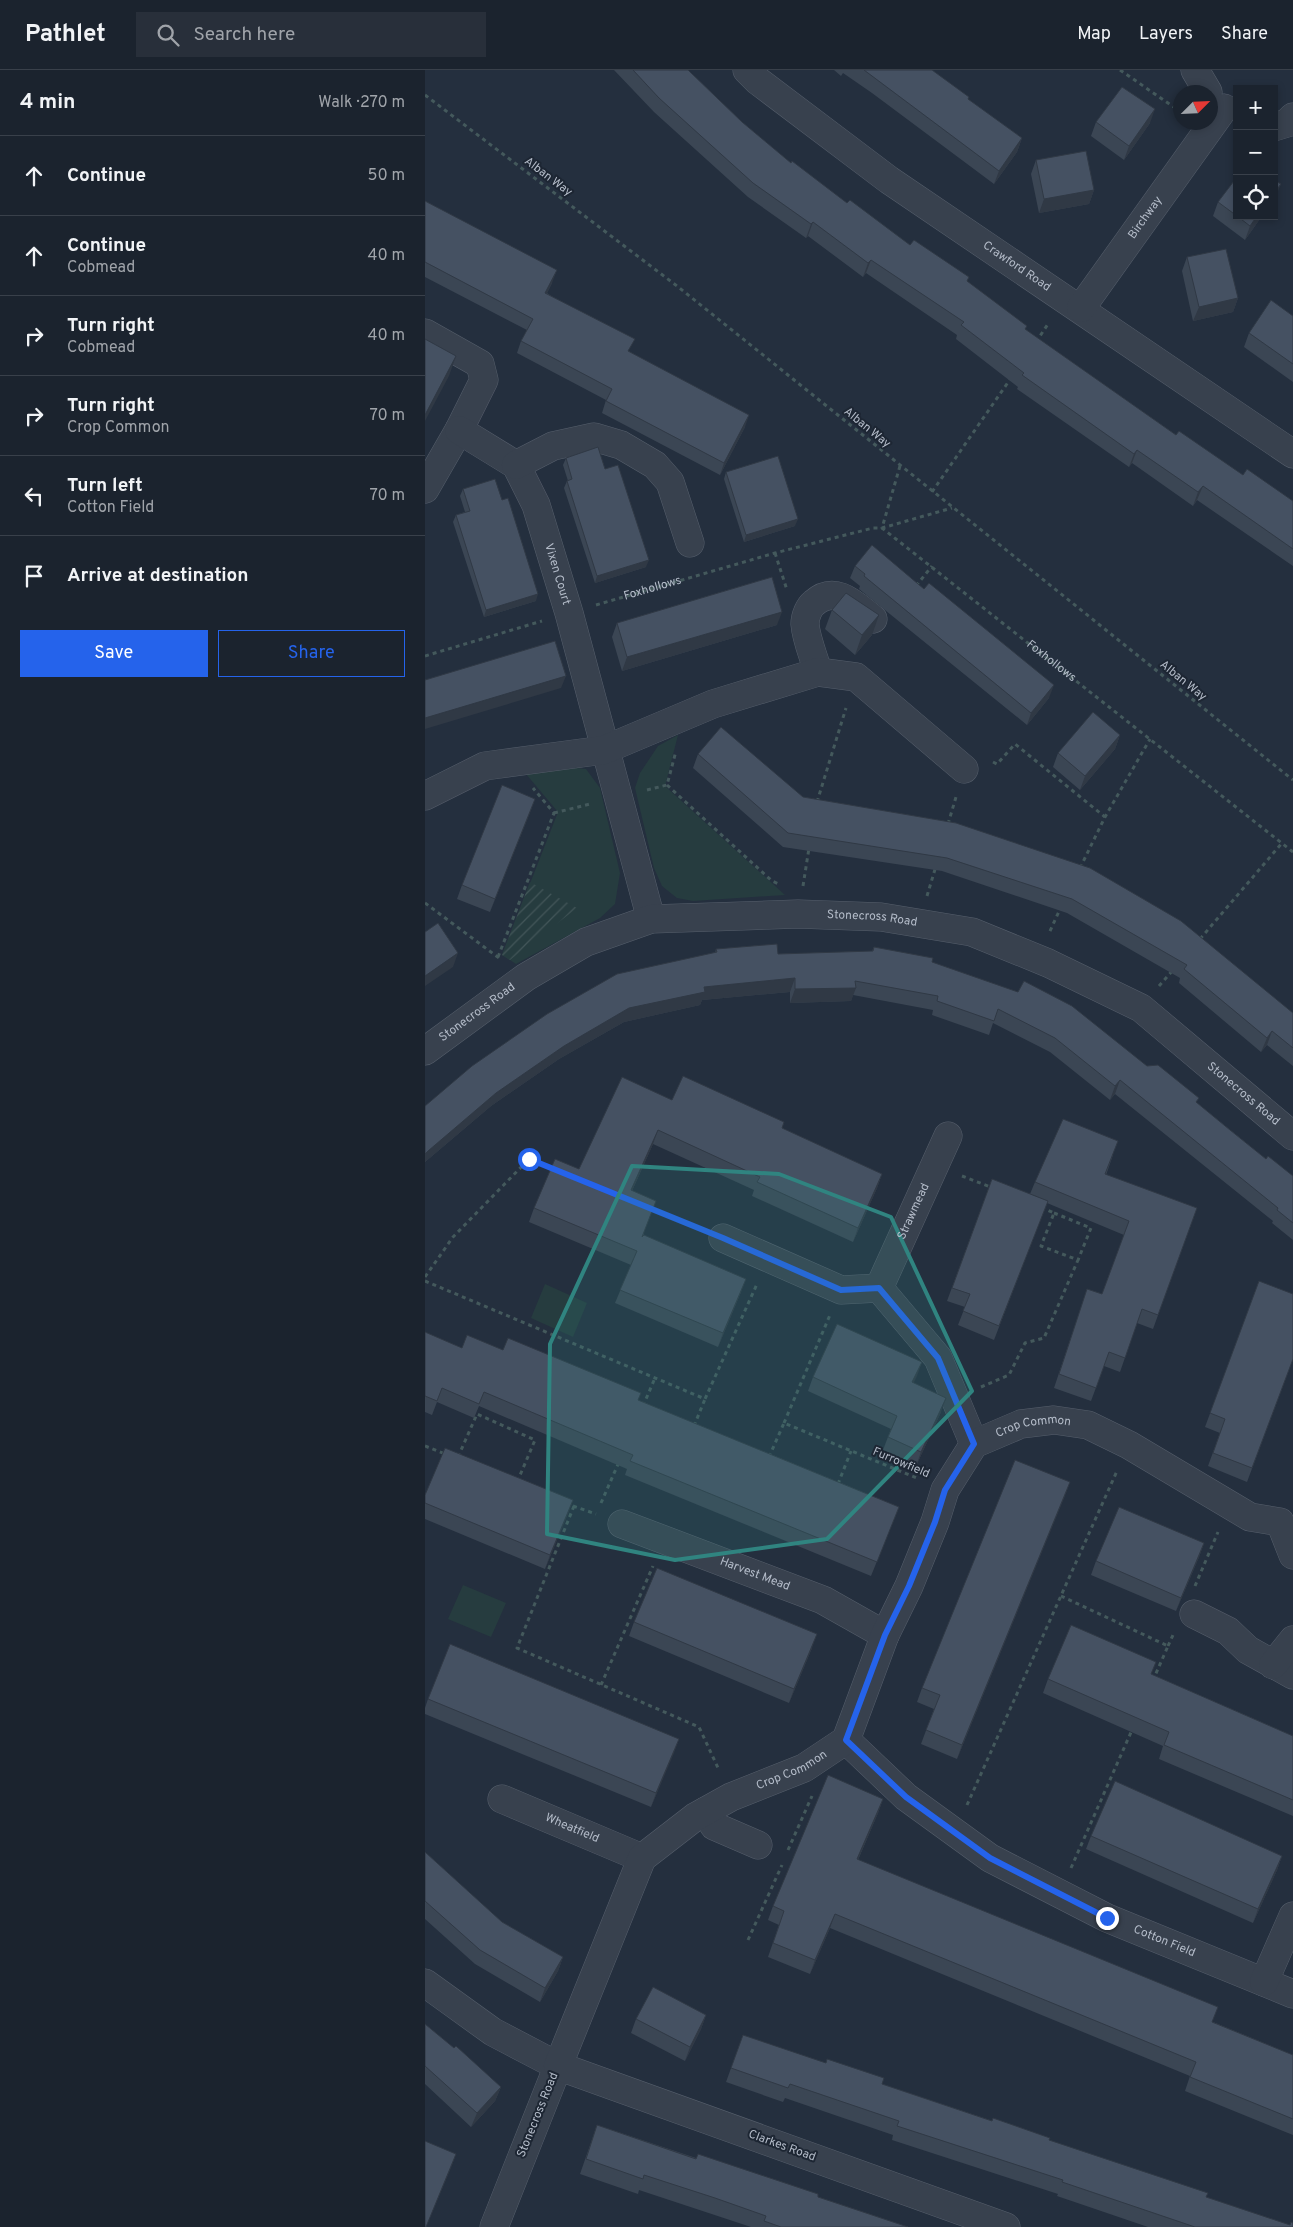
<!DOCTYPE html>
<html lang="en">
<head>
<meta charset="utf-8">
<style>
  body { margin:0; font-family:Overpass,sans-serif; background:#282f3a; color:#f1f3f6 }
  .controls { position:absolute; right:15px; top:15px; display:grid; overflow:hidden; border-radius:0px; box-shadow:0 2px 8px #0003 }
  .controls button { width:45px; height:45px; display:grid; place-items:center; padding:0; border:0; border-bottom:1px solid #39404a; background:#1b232e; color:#f1f3f6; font:25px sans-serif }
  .compass { position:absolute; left:748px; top:15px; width:45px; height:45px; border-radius:50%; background:#1b232e; box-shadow:0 2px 8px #0003; rotate:66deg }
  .stop { position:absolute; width:15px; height:15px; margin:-11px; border:4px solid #2563eb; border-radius:50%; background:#fff }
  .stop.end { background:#2563eb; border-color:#fff; box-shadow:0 1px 5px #0008 }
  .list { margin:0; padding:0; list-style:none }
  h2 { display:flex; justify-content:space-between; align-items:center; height:65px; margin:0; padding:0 20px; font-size:21px }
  h2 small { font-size:16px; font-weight:400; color:#a0a4aa }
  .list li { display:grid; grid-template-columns:32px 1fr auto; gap:15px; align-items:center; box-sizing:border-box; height:80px; padding:0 20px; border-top:1px solid #39404a }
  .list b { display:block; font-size:19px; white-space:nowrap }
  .list p { margin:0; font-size:16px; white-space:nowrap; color:#a0a4aa }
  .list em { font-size:16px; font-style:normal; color:#a0a4aa }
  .actions { display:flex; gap:10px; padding:15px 20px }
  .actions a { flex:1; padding:11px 0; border:1px solid #2563eb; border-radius:0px; text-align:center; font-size:18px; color:#2563eb }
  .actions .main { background:#2563eb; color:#fff }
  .icon { flex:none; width:28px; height:28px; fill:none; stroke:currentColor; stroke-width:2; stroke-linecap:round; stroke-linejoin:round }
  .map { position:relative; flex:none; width:868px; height:2157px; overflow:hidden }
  header { display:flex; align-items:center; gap:30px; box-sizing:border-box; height:70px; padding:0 25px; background:#1b232e; border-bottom:1px solid #39404a }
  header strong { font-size:24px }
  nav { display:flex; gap:28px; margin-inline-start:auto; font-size:18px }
  .search { width:350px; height:45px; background:#282f3a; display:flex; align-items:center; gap:12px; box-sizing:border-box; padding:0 18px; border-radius:0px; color:#a0a4aa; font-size:19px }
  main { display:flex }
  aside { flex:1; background:#1b232e }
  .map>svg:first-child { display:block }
  .green { fill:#263c3f }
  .garden { fill:url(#garden-furrows) }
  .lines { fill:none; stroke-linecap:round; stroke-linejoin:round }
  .minor-casing { stroke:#565f6c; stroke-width:29 }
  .path { stroke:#44595c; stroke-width:3; stroke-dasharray:4 4; stroke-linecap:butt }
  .minor { stroke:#38414e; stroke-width:28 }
  .wall { fill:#3b4654 }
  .shaded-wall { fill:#303945 }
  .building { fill:#455162; stroke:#303945 }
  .route { stroke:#2563eb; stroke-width:6 }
  .marked { fill:#308480; fill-opacity:0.2; stroke:#308480; stroke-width:4; stroke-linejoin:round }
  .labels { text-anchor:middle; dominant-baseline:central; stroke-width:4; stroke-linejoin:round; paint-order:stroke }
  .street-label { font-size:12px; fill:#b4bcc9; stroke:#1d2633 }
</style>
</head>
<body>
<header>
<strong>Pathlet</strong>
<div class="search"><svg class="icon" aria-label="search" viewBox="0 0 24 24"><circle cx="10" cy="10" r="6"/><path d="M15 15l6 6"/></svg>Search here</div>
<nav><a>Map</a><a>Layers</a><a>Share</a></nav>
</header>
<main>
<aside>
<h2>4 min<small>Walk · 270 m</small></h2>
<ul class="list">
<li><svg class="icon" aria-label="ahead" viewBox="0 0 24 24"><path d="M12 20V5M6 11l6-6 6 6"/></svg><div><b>Continue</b></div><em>50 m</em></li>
<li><svg class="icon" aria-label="ahead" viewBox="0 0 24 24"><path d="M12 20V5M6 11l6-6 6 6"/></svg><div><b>Continue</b><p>Cobmead</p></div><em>40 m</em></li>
<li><svg class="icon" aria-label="right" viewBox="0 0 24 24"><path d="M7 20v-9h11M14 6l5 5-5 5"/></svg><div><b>Turn right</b><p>Cobmead</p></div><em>40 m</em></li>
<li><svg class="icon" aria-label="right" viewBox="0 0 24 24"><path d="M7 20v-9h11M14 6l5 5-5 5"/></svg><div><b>Turn right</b><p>Crop Common</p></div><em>70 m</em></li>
<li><svg class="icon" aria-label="left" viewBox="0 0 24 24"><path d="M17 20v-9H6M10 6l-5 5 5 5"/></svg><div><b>Turn left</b><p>Cotton Field</p></div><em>70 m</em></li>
<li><svg class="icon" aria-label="arrive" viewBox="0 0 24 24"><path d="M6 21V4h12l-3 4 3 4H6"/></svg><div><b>Arrive at destination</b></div></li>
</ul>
<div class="actions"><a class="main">Save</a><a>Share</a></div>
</aside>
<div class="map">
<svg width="868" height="2157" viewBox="0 0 868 2157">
  <defs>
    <pattern id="garden-furrows" width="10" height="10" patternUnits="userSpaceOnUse" patternTransform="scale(1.25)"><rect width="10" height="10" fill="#263c3f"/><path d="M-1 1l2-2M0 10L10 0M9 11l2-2" fill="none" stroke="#435659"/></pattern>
  </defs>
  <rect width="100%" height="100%" fill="#242f3e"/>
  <path class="green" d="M253,665L240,716L360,825L268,831L252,828L237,816L229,798L210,718L215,703L233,676Z
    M143,697L161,699L175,718L195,803L190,834L175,848L91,894L77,885L133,742L101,704Z
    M120,1214L162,1233L148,1267L106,1248Z
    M38,1515L81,1533L66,1567L23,1549Z"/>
  <path class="garden" d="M105,812L152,838L85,890L77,885Z"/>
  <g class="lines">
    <g class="minor-casing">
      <g id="minor">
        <path id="s3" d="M322,0L333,11L464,110L868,384"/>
        <path d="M770,0L783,22"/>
        <path d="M849,57L862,53L868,47"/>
        <path id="s4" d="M656,238L799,38"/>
        <path d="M0,263L55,294L59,310L34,360L0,419"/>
        <path id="s5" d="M34,360L91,395L111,435L144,543L226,849"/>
        <path d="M91,395L128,376L169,367L196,375L230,395L245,412L265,473"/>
        <path d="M393,602C389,587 381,569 380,554C380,546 384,537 389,533C411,514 430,535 448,549"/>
        <path d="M0,726L60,696L179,680L288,634L393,602L431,607L539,699"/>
        <path id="s6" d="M0,981L101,907L161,872L226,849L373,844L456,847L547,862L623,893L716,938L868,1066"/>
        <path d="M298,1168L416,1220L454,1218L513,1288L549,1374"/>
        <path id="s7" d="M454,1218L523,1066"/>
        <path id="s8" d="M197,1454L398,1530L460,1565"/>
        <path d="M769,1544L803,1561L823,1580L868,1605"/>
        <path d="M848,1595L868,1570"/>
        <path id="s9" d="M421,1670L481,1727L565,1788L682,1848L868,1924"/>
        <path id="s10" d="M77,1729L217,1788"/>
        <path d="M281,1741L289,1756L333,1775"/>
        <path d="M839,1912L868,1846"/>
        <path d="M0,1913L68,1962L133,1996L69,2157"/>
        <path id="s11" d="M581,2157L133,1996L217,1788L270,1747L306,1727L379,1698L421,1670L460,1565L484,1516L510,1452L520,1420L549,1374L596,1354L629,1350L663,1355L704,1375L825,1447L855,1452L868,1485"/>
      </g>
    </g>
    <g class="path">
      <path d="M695,0L756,42"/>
      <path d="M0,25L252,216L868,710"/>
      <path d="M611,272L623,254"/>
      <path id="s1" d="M475,396L457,458L868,782"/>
      <path d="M507,422L586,308"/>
      <path d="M350,483L362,520"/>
      <path d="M491,516L507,496"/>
      <path id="s2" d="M171,535L350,483L448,458H457L527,438"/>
      <path d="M0,586L117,551"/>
      <path d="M568,692L572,694L590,674L680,747"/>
      <path d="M242,715L347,811L354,814"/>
      <path d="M222,720L242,715L251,681"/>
      <path d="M392,732L421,638"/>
      <path d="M129,743L165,734"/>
      <path d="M523,754L531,727"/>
      <path d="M655,798L680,747L725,669"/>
      <path d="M378,816L384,778"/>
      <path d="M502,826L511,796"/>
      <path d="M0,833L74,888"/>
      <path d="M625,861L636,837"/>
      <path d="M775,869L857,773"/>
      <path d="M73,887L129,743L108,718"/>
      <path d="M734,916L748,900"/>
      <path d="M537,1106L568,1118"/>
      <path d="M225,1138L273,1158"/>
      <path d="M629,1143L666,1158L653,1190"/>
      <path d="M0,1207L28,1167L104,1089L129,1099"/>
      <path d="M0,1211L280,1329L332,1214"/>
      <path d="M556,1317L584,1305L600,1273L619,1268L653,1190L616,1176L629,1143L618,1138"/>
      <path d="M218,1336L230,1308"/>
      <path d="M359,1353L405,1245"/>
      <path d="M269,1356L280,1329"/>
      <path d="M0,1376L20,1384"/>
      <path d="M33,1387L52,1344L110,1370L93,1410"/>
      <path d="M344,1387L359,1353L494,1409"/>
      <path d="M413,1414L426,1381"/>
      <path d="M176,1433L194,1392"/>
      <path d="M148,1436L171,1444"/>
      <path d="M149,1436L92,1578L274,1657L294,1700"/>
      <path d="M770,1516L793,1462"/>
      <path d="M636,1526L743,1576L729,1608"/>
      <path d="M743,1576L748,1565"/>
      <path d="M176,1615L228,1496"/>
      <path d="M542,1735L692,1401"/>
      <path d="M363,1780L387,1726"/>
      <path d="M646,1798L707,1660"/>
      <path d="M323,1870L357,1795"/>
    </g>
    <use href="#minor" class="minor"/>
  </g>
  <path class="wall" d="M189,0H263L317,52L366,93L422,133L485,175L543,212L601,260L751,365L818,405L868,431V496L772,430L768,436L707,393L704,397L592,319L593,317L531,269L532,265L441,203L438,207L383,166L381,168L323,127L229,42Z
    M409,0H507L543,30L597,68L592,82L569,114L447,23L418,3L416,6Z
    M671,52L725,53L699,90L666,66Z
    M611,90L669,120L664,134L614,143L606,104Z
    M0,131L127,213L122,223L205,282L320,357L295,405L177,343L181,330L92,283L96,271L102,260L0,207Z
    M793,132L837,146L820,170L788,146Z
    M762,187L813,228L808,242L768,251L757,201Z
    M868,246V312L819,277L824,263Z
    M141,388L180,399L221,497L170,513L139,418L142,411H143L138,395Z
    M301,402L370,456L319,472L299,409Z
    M38,419L77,430L111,531L59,547L28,452L31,445L40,442L35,426Z
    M430,496L499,519L624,628L602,655L434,519L435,516L425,508Z
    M407,540L447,565L430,585L400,559Z
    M192,553L352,555L197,601L187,567Z
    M695,665L690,679L655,720L628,697L633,683Z
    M273,684L378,727L531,753L868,943V996L842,975L836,982L754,913L755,908L642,843L517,801L358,777L268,698Z
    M110,729L65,842L32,829L37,815Z
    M449,877L507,892L722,996L772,1033L841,1089L868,1106V1170L847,1153L848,1151L690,1024L685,1030L625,982L568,953L564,965L507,945L508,940L428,925L426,931L365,933V922L277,930L275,935L199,952L134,989L66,1036L0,1092V1036L290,883L291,879L353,884L447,881Z
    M247,1030L359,1052L357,1058L457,1104L452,1118L428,1172L327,1126L329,1120L228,1074L207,1121L219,1165L316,1222L293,1277L190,1233L206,1195L104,1152L109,1138Z
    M688,1085L681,1105L772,1138L728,1259L712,1253L695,1302L679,1296L666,1331L629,1318L662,1219L677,1224L699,1165L622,1133L569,1270L533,1255L540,1237L522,1231L567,1109L605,1124L610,1112Z
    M834,1211L868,1289L822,1412L783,1396L795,1363L780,1357Z
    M0,1263L37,1278L78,1280L213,1330L474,1437L446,1506L200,1405L202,1399L54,1336L49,1348L12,1332L7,1345L0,1342Z
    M497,1292L488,1313L516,1342L491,1396L458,1380L466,1359L383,1321L388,1307Z
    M645,1412L532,1689L496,1674L509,1639L492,1632L497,1618Z
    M0,1425L148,1430L120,1499L0,1449Z
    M779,1473L774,1487L751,1541L666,1505L671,1491Z
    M209,1552L387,1578L364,1633L204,1566Z
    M726,1604L868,1666V1746L734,1689L738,1676L618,1623L623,1609Z
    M3,1629L254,1669L226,1737L0,1644V1638Z
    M458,1729L453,1743L433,1790L788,1952L868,1985V2065L760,2021L765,2006L405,1858L385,1904L343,1887L354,1855L343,1850L348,1836Z
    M666,1766L857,1786L852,1800L828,1853L661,1779Z
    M0,1782L77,1852L138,1887L133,1901L115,1932L50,1894L0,1849Z
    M281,1945L276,1959L260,1991L206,1963L211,1949Z
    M0,1954L76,2017L70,2031L46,2057L0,2014Z
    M318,1965L457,2014L624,2070L781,2127L868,2157H723L632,2126L633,2124L467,2070L468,2065L360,2028L358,2032L301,2012Z
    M172,2055L271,2088L393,2127L483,2157H326L214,2120L213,2124L155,2104Z"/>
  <path class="shaded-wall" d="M730,39L725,53L699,90L704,76Z
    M597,68L592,82L569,114L574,101Z
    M856,114L850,128L849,130V123Z
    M669,120L664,134L614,143L619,129Z
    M832,146H837L820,170L825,156Z
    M388,152L383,166L381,168L386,154Z
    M446,190L441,203L438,207L443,193Z
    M132,200L127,213L116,235L120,223Z
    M813,228L808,242L768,251L774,237Z
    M31,286L24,306L0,351V345Z
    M324,345L320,357L295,405L299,393Z
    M712,380L707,393L704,397L709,384Z
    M778,416L772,430L768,436L773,422Z
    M373,449L370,456L319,472L321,465Z
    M224,490L221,497L170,513L172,506Z
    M113,524L111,531L59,547L61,540Z
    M357,542L352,555L197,601L202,587Z
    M454,545L447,565L430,585L437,565Z
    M141,606L136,618L0,659V648Z
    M629,615L624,628L602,655L606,643Z
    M695,665L690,679L655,720L660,706Z
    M110,729L105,743L65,842L70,829Z
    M33,883L28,897L0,916V906Z
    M370,908L365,922L277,930L275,935L199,952L134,989L66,1036L0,1092V1084L3,1081L71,1023L139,976L204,938L279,917Z
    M431,918L426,931L365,933L370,919Z
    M847,961L842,975L836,982L842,968Z
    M695,1010L690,1024L685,1030L690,1016Z
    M233,1060L228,1074L201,1134L206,1120Z
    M457,1104L452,1118L428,1172L433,1158Z
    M321,1209L316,1222L293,1277L298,1263Z
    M497,1292L492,1306L482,1326L487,1312Z
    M521,1328L516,1342L491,1396L496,1382Z
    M645,1412L640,1426L532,1689L537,1675Z
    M148,1430L143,1444L120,1499L125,1485Z
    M779,1473L774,1487L751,1541L756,1528Z
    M392,1564L387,1578L364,1633L369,1619Z
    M254,1669L249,1683L226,1737L231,1723Z
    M458,1729L453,1743L427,1803L432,1789Z
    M857,1786L852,1800L828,1853L833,1839Z
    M410,1844L405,1858L385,1904L390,1890Z
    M138,1887L133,1901L115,1932L120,1918Z
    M281,1945L276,1959L260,1991L265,1977Z
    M76,2017L70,2031L46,2057L52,2043Z
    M31,2084L26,2098L1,2157Z"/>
  <path class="building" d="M208,0H263L317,52L366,93L367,91L422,133L425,130L485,175L489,170L544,207L542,211L602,256L600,259L751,365L754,361L818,405L822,399L868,431V479L778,416L773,422L712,380L709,384L597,305L599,303L536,255L539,252L446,190L443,193L388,152L386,154L328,113L234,28Z
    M439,0H507L544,27L543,29L597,68L574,101Z
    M697,17L730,39L704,76L671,52Z
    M661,81L669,120L619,129L611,90Z
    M812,107V146L793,132Z
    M849,110L856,114L849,123Z
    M0,131L132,200L120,223L210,269L203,281L324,345L299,393L181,331L187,319L96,271L108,249L0,192Z
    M812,146H832L825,156Z
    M801,179L813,228L774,237L762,187Z
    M846,230L868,246V294L824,263Z
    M0,269L31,286L0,345Z
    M173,377L180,399L193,395L224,490L172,506L142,411L147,409L141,388Z
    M353,386L373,449L321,465L301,402Z
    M70,409L77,430L83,428L113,524L61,540L31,445L45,441L38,419Z
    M447,475L499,519L504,513L629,615L606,643L439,506L440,504L430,496Z
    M347,507L357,542L202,587L192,553Z
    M421,523L454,545L437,565L407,540Z
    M130,571L141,606L0,648V610Z
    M668,642L695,665L660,706L633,683Z
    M296,657L378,727L531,753L665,798L756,851L868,943V978L847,961L842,968L759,899L762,895L647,829L522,788L363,763L273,684Z
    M77,715L110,729L70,829L37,815Z
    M13,853L33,883L0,906V862Z
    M352,874L353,884L448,881L449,877L508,888L507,892L593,922L599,911L647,936L722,996L733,995L774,1028L771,1032L805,1060L841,1089L843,1086L868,1106V1153L852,1140L853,1138L695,1010L690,1016L630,968L573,939L569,951L512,931L513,926L430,911L431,918L370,919V908L279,917L280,922L204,938L139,976L71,1023L3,1081L0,1084V1036L47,996L122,944L192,904L292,882L291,879Z
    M258,1006L359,1052L357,1058L457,1104L433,1158L332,1112L335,1107L233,1060L206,1120L231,1131L217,1167L219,1165L321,1209L298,1263L195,1220L212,1181L109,1138L130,1089L154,1099L197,1007L247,1030Z
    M638,1049L693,1071L680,1104L772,1138L733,1245L717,1239L700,1288L684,1282L671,1318L634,1304L662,1219L677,1224L704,1151L610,1112Z
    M567,1109L623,1131L574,1256L538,1241L545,1224L527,1218Z
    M834,1211L868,1224V1289L827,1398L788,1383L800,1349L785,1343Z
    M412,1254L497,1292L487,1312L521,1328L496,1382L463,1367L472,1346L388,1307Z
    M0,1262L37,1278L42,1265L78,1280L83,1268L216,1323L213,1330L474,1437L452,1492L205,1391L208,1385L59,1322L54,1334L17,1318L12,1331L0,1326Z
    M20,1378L148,1430L125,1485L0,1433V1425Z
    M590,1390L645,1412L537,1675L501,1660L515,1625L497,1618Z
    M694,1437L779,1473L756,1528L671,1491Z
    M232,1498L392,1564L369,1619L209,1552Z
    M646,1555L731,1592L726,1604L868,1666V1730L739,1675L744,1662L623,1609Z
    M25,1574L254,1669L231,1723L3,1629Z
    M403,1705L458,1729L432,1789L793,1937L787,1952L868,1985V2049L765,2007L771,1992L410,1844L390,1890L348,1873L359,1841L348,1836Z
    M690,1711L857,1786L833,1839L666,1766Z
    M0,1782L77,1852L138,1887L120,1918L55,1880L0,1831Z
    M228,1917L281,1945L265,1977L211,1949Z
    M0,1954L29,1978L31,1976L76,2017L52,2043L0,1996Z
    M318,1965L401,1993L402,1989L459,2008L457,2014L567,2051L568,2048L625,2068L624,2070L783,2123L781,2127L865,2155L866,2152L868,2153V2157H770L637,2112L638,2110L472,2056L474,2051L365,2014L363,2018L306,1998Z
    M172,2055L271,2089L273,2084L393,2124V2127L483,2157H356L339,2151L341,2146L290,2128L219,2105L218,2109L161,2089Z
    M0,2071L31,2084L1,2157H0Z"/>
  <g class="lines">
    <path class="route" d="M104,1089L298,1168L416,1220L454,1218L513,1288L549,1374L520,1420L510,1452L484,1516L460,1565L421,1670L481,1727L565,1788L682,1848"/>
  </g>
  <path class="marked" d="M207,1096L354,1104L466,1147L547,1321L402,1469L250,1490L122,1464L125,1274Z"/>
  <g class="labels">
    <g class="street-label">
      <text transform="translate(123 107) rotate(37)">Alban Way</text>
      <text stroke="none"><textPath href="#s4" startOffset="111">Birchway</textPath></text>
      <text stroke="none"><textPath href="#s3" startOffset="334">Crawford Road</textPath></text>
      <text transform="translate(442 358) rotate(39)">Alban Way</text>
      <text stroke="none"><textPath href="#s5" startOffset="184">Vixen Court</textPath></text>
      <text stroke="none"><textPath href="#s2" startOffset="59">Foxhollows</textPath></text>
      <text stroke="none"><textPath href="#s1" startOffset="280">Foxhollows</textPath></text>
      <text transform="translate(758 611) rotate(39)">Alban Way</text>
      <text stroke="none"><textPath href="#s6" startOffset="485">Stonecross Road</textPath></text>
      <text stroke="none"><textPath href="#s6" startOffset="65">Stonecross Road</textPath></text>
      <text stroke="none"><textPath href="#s6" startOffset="905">Stonecross Road</textPath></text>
      <text stroke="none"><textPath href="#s7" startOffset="84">Strawmead</textPath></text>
      <text stroke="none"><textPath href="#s11" startOffset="1324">Crop Common</textPath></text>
      <text transform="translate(476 1393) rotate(23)">Furrowfield</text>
      <text stroke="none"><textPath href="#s8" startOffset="142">Harvest Mead</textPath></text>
      <text stroke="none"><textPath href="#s11" startOffset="875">Crop Common</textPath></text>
      <text stroke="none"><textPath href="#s10" startOffset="76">Wheatfield</textPath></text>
      <text stroke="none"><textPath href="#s9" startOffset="380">Cotton Field</textPath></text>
      <text transform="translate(113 2045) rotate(-68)">Stonecross Road</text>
      <text transform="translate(357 2076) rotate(20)">Clarkes Road</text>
    </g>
  </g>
</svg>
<div class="controls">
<button>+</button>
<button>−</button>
<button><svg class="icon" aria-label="locate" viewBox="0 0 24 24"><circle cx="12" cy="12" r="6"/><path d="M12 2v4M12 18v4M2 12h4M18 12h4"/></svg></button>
</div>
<svg class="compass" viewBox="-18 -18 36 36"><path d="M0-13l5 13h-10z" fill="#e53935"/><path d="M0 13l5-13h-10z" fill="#a0a4aa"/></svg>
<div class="stop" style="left:104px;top:1089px"></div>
<div class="stop end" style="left:682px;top:1848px"></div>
</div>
</main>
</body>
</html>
